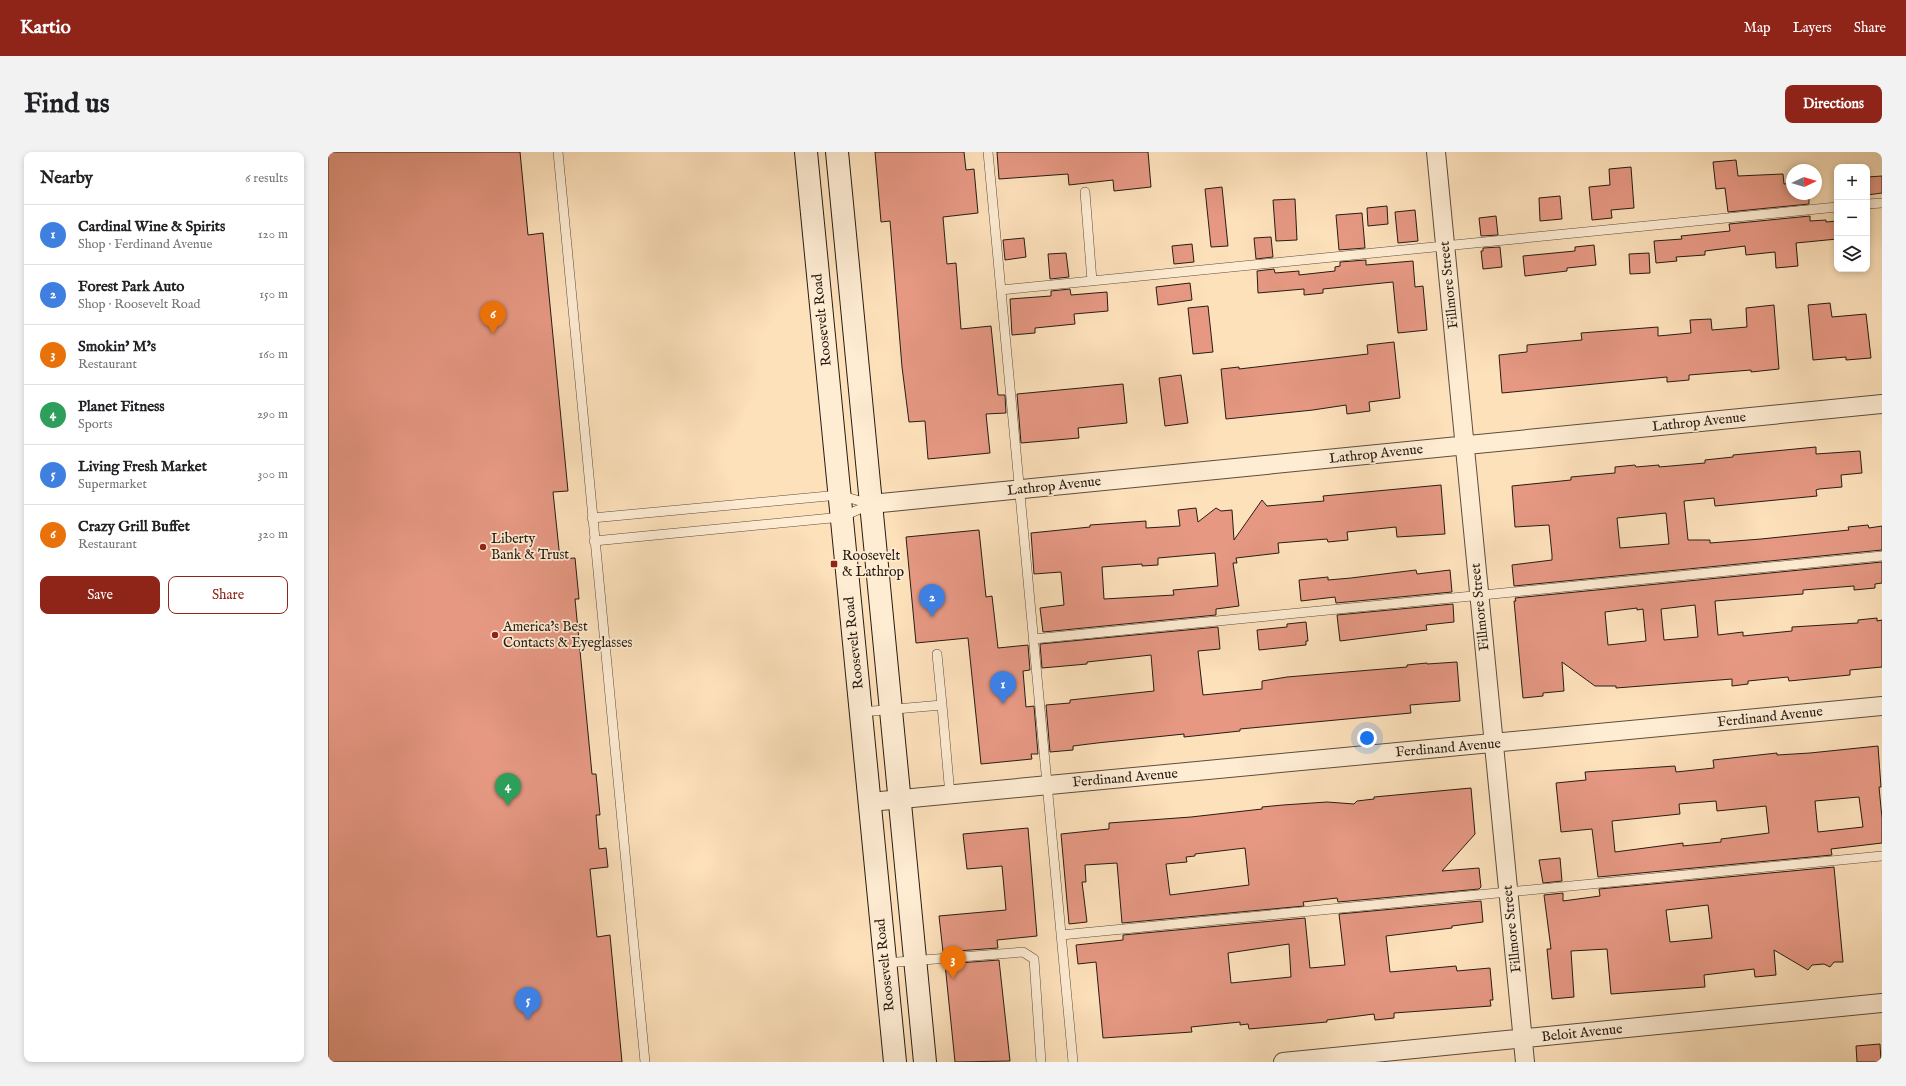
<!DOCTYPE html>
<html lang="en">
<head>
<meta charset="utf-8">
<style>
  body { margin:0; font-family:"IM FELL English",serif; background:#f2f2f2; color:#202124 }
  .controls { position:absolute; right:12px; top:12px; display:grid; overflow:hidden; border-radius:8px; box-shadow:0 2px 6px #0003 }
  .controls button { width:36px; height:36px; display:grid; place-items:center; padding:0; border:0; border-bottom:1px solid #e0e0e0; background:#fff; color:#202124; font:20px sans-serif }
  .compass { position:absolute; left:1458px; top:12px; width:36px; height:36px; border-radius:50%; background:#fff; box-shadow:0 2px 6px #0003; rotate:86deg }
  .you { position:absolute; left:1039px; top:586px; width:14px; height:14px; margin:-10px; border:3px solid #fff; border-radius:50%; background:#1a73e8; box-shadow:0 0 0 6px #1a73e833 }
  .badge { display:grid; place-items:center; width:26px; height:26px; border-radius:50%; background:#8f2418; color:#fff; font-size:13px; font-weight:700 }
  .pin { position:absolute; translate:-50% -33px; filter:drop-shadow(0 1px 2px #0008) }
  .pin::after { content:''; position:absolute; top:21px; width:14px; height:12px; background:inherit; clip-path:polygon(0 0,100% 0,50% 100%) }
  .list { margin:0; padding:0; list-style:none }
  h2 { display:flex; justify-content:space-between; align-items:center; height:52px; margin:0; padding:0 16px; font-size:17px }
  h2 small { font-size:13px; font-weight:400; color:#757577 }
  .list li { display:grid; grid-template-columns:26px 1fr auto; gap:12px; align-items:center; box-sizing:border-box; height:60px; padding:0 16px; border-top:1px solid #e0e0e0 }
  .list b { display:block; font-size:15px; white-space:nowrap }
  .list p { margin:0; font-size:13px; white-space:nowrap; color:#757577 }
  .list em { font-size:13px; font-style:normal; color:#757577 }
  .actions { display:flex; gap:8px; padding:12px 16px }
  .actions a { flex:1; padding:9px 0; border:1px solid #8f2418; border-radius:8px; text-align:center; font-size:14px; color:#8f2418 }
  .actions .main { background:#8f2418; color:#fff }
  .icon { flex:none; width:22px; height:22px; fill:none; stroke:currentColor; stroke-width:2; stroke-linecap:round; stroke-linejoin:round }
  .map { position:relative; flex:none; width:1554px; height:910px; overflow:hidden; border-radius:8px }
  header { display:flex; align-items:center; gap:24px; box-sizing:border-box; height:56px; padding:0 20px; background:#8f2418; color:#fff }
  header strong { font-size:19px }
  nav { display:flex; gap:22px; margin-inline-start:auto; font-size:14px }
  .intro { display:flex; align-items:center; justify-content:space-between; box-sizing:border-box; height:96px; padding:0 24px }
  h1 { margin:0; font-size:28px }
  .button { padding:10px 18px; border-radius:8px; background:#8f2418; color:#fff; font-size:14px; font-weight:700 }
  main { display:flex; gap:24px; padding:0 24px }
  aside { flex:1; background:#fff; border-radius:8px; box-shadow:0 2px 6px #0003 }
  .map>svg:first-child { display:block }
  .building { fill:#e69883; stroke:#261c14; fill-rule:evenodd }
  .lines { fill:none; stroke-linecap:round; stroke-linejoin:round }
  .lane-casing { stroke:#5c4d3e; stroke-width:10 }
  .street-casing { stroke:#5c4d3e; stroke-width:20 }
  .secondary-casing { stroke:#261c14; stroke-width:24 }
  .lane { stroke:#feecd3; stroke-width:9 }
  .street { stroke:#feecd3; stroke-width:18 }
  .secondary { stroke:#feecd3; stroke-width:22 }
  .poi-dot { fill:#8f2418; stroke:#feecd3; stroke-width:1.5 }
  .labels { text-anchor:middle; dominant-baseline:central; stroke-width:3.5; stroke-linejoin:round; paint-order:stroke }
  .street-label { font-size:14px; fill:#261c14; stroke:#feecd3 }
  .poi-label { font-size:14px; fill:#261c14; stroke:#feecd3; text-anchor:start }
</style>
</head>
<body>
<header>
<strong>Kartio</strong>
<nav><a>Map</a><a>Layers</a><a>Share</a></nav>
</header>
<div class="intro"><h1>Find us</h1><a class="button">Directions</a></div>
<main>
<aside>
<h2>Nearby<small>6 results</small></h2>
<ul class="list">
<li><span class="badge" style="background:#3f7fe0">1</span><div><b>Cardinal Wine &amp; Spirits</b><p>Shop · Ferdinand Avenue</p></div><em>120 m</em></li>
<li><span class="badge" style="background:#3f7fe0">2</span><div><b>Forest Park Auto</b><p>Shop · Roosevelt Road</p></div><em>150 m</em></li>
<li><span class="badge" style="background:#e8710a">3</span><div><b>Smokin' M's</b><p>Restaurant</p></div><em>160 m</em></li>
<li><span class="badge" style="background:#2e9e5b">4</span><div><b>Planet Fitness</b><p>Sports</p></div><em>290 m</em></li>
<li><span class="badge" style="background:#3f7fe0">5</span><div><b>Living Fresh Market</b><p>Supermarket</p></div><em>300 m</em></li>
<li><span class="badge" style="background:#e8710a">6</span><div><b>Crazy Grill Buffet</b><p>Restaurant</p></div><em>320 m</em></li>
</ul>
<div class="actions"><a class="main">Save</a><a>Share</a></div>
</aside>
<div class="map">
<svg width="1554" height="910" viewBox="0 0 1554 910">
  <rect width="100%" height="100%" fill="#fde1bb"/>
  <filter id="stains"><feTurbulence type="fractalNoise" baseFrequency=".005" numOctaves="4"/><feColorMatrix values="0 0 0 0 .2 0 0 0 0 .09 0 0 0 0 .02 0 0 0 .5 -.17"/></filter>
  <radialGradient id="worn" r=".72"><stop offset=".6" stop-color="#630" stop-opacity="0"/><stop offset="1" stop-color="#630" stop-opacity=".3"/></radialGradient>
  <path class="building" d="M0,0H192L200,83L215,81L240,339L225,340L232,407L247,406L251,447H247L264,622H268L272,663H268L271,697L278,696L280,715L262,717L269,785L282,783L294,910H0Z
    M547,0H636L638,18L646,17L650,61L615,65L619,112L628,111L633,177L663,174L670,243H677L678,261L658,262L662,301L600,307L597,269L581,270L574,215L562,69L553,70Z
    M669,0H820L823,35L786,39L785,28L741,33L740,22L671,27Z
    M1408,8L1410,24L1455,22L1456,32L1464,31V42H1481V52L1400,60L1397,36L1388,37L1385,10Z
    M1303,15L1306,56L1283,58L1284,66L1264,68L1261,35L1282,33L1281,17Z
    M1554,24V41L1539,43V25Z
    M894,35L900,94L883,95L877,37Z
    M1232,44L1234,67L1212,69L1211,46Z
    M967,47L969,88L948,89L945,48Z
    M1059,54L1060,72L1040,74L1039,56Z
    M1087,58L1090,89L1070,91L1067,60Z
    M1034,61L1037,96L1011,98L1008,63Z
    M1168,64L1170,83L1153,84L1151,66Z
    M1482,64V69L1498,68V70L1509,69V87L1468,91L1470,114L1448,116L1447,100L1418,103L1417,94L1377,99V103L1348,105L1349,109L1328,111L1326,89L1354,87L1353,84L1402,79L1401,72Z
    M943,85L945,105L928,107L926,86Z
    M696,86L698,105L677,108L675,88Z
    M864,92L866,110L846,112L844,94Z
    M1266,93L1268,113L1239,116V119L1197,124L1195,104L1247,99V95Z
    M1172,95L1174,115L1155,117L1153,99H1155V96Z
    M738,101L741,125L722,127L720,102Z
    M1321,101L1322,121L1302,122L1301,102Z
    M1038,108V113L1085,109L1087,135L1095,134L1099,178L1070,181L1065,130L995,137V141L976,143V137L930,141L929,119L946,117L947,121L971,119V123L1007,119V115L1012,114V110Z
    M862,131L864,148L830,153L828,135Z
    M742,137L743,143L779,140L780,159L746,162L747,172L707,176V181L684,183L682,147L723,144V139Z
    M1502,151L1504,165L1538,162L1543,206L1518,208V205L1485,208L1480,153Z
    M1446,153L1451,217L1423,220V218L1361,223V228L1339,230V225L1174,241L1171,203L1199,200V193L1254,188L1253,181L1330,175V184L1363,181L1362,168L1383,167L1384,178L1419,175L1418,156Z
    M880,154L885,200L865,202L860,156Z
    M1066,190L1072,246L1041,250L1042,259L1019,262L1018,253L985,258L898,267L893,217L911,215V217L1040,202L1039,193Z
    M853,223L860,271L837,274L831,226Z
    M795,232L799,271L750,276L751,286L693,291L689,242Z
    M1488,295V302L1532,299L1534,321L1513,323L1514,335L1491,337L1488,338L1489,344L1387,354L1386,346L1356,349L1360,388H1382V391L1433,387L1521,378L1520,375L1540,373L1541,376L1554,374V398L1186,434L1184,413L1224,408V403L1221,373L1187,375L1184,334L1243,328V325L1287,321V315L1307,313L1308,315L1331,313V315L1377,311V308L1405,305V303ZM1338,361L1341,392L1292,396L1289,366Z
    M1113,333L1117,382L1069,385L1068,375L1019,380L1020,388L1000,390L999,387L950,391L951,401L908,406L909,411H905L911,454L888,457V463L715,480L712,456L736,453L733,420L706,422L703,381L762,375V373L818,369V376L852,374L850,358L868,356L870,370L888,356L893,359L904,358L906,388L934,348L939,354L996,349L995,344ZM887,401L890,434L845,438L846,443L776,447L774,415L814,412V414L830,413V406Z
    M651,378L658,445L664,444L670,496L700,493L702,518L695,519L698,555L706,554L710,602H703L704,607L653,612L640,486L588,491L578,385Z
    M1554,410V431L1547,432V436L1526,438V434L1475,438V442L1387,449L1390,483L1415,480V484L1464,479V475L1530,471V468L1549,466V469L1554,468V515L1522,518V523L1461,529L1460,525L1420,529V532L1404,534V527L1288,536V534H1267L1234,510L1236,539L1215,541V544L1195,546L1186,449H1188L1187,446ZM1367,453L1370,485L1336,488L1333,457ZM1309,456V458L1315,457L1318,489L1280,493L1277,460Z
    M1088,418L1089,422L1122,418L1124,440L1008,451L1007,445L973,449L971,428L1000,425V428L1023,426Z
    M1125,452L1126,470L1098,473L1099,478L1012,489L1009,463Z
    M978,470L980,489H978V493L931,498L929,478L959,475V472Z
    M890,475L892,497L870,499L875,543L934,537V529L959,525L1079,515V513L1099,511V512L1129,510L1132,549L1082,553L1083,561L912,577V579L856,585V582L769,591L745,594V598L722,600L718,553L742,551V548L826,539L823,503L759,510V512L714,516L712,492Z
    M1550,594L1553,635H1551L1554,666V691L1503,697L1504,703L1270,725L1264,677L1233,680L1228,631L1258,628L1257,620L1347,614L1348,620L1386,616L1385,608L1449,601V603L1482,601ZM1531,645L1535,675L1490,680L1487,649ZM1388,649L1389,659L1438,654L1441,681L1393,687V690L1355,694V691L1287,700L1284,669L1352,662L1351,652Z
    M1143,636L1147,682L1114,719L1151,716L1153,735L1151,737L1010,750L1009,746L975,750L976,754L794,771L789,711L757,713L758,730H754L759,770L741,772L733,682L781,677V671L863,665L934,657V655L955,653L999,650L1026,652L1029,649L1046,647V645ZM917,696L921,733L842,743L838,712L859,710L858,705L867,704V702Z
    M700,676L709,784L669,788L670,796L615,800L611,764L678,758L674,714L639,717L635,682Z
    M1232,706L1234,729L1215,731L1211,708Z
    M1506,715L1515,810H1506L1502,815L1496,812L1484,813L1480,818L1446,798L1448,823L1427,825L1426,817L1376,823L1377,835L1283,842L1279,797L1243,799L1246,845L1224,847L1219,797H1223L1216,743L1235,741V749L1272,744L1271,737ZM1380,753L1384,786L1342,790L1338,758Z
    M1153,749L1155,770L1124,774V776L1058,784L1062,820L1128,814L1129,819L1162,816L1165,848H1162L1163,854L1066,861V866L1047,868L1046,862L999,868V870L921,877L920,872L912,873V870L863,875L864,880L775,886L768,810L750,812L748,793L795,788V783L977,766L982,816L1017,813L1011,762ZM961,792L963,825L903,831L900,801Z
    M671,808L682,909L627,910L617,812Z
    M1552,892L1553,910H1529L1528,894Z"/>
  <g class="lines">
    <g class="lane-casing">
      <path id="lane" d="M230,0L317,910
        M660,0L745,910
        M757,40L764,129
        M1539,52L1554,51
        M673,138L1509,55
        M264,366L511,343L542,352
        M266,389L514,365L543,352
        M705,487L1554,404
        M614,553L622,643
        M533,560L614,553L609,502
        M733,783L1554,704
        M557,811L695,800L706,807L713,910"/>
    </g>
    <g class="street-casing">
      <path id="street" d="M1108,0L1197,910
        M543,352L1554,252
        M542,650L1554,554
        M955,910L1554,851"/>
    </g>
    <g class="secondary-casing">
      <path id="secondary" d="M478,0L567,910
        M509,0L597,910"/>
    </g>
    <use href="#lane" class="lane"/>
    <use href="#street" class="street"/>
    <use href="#secondary" class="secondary"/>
  </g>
  <g class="poi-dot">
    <circle cx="155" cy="395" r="4"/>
    <rect x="502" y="408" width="8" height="8" rx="2"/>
    <circle cx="167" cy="483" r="4"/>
  </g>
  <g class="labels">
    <g class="street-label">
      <text transform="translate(1121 133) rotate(-96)">Fillmore Street</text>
      <text transform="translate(494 168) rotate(-96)">Roosevelt Road</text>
      <text transform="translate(1371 270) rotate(-6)">Lathrop Avenue</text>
      <text transform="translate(1048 302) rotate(-6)">Lathrop Avenue</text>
      <text transform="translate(726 334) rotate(-6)">Lathrop Avenue</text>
      <text transform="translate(1152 455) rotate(-96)">Fillmore Street</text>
      <text transform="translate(526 491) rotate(-96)">Roosevelt Road</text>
      <text transform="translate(1442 565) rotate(-6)">Ferdinand Avenue</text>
      <text transform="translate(1120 596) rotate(-5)">Ferdinand Avenue</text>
      <text transform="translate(797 626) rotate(-5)">Ferdinand Avenue</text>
      <text transform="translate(1184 777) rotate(-96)">Fillmore Street</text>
      <text transform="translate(557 813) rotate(-96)">Roosevelt Road</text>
      <text transform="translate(1254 881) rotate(-6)">Beloit Avenue</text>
    </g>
    <g class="poi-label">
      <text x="163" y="387">Liberty<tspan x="163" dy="16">Bank &amp; Trust</tspan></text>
      <text x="514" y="404">Roosevelt<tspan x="514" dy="16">&amp; Lathrop</tspan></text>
      <text x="175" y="475">America's Best<tspan x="175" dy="16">Contacts &amp; Eyeglasses</tspan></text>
    </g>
  </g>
  <rect width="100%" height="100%" filter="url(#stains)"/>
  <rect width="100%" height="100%" fill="url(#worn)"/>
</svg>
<div class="controls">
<button>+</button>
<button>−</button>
<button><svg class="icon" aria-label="layers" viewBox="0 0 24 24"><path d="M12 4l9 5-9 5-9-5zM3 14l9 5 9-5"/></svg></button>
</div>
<svg class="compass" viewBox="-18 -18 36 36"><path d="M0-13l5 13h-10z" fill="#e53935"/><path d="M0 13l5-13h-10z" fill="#757577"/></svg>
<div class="you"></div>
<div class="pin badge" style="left:675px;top:552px;background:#3f7fe0">1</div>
<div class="pin badge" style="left:604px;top:465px;background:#3f7fe0">2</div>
<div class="pin badge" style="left:625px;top:827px;background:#e8710a">3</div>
<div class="pin badge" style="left:180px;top:654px;background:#2e9e5b">4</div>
<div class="pin badge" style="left:200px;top:868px;background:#3f7fe0">5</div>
<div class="pin badge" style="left:165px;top:182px;background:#e8710a">6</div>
</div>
</main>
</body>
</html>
